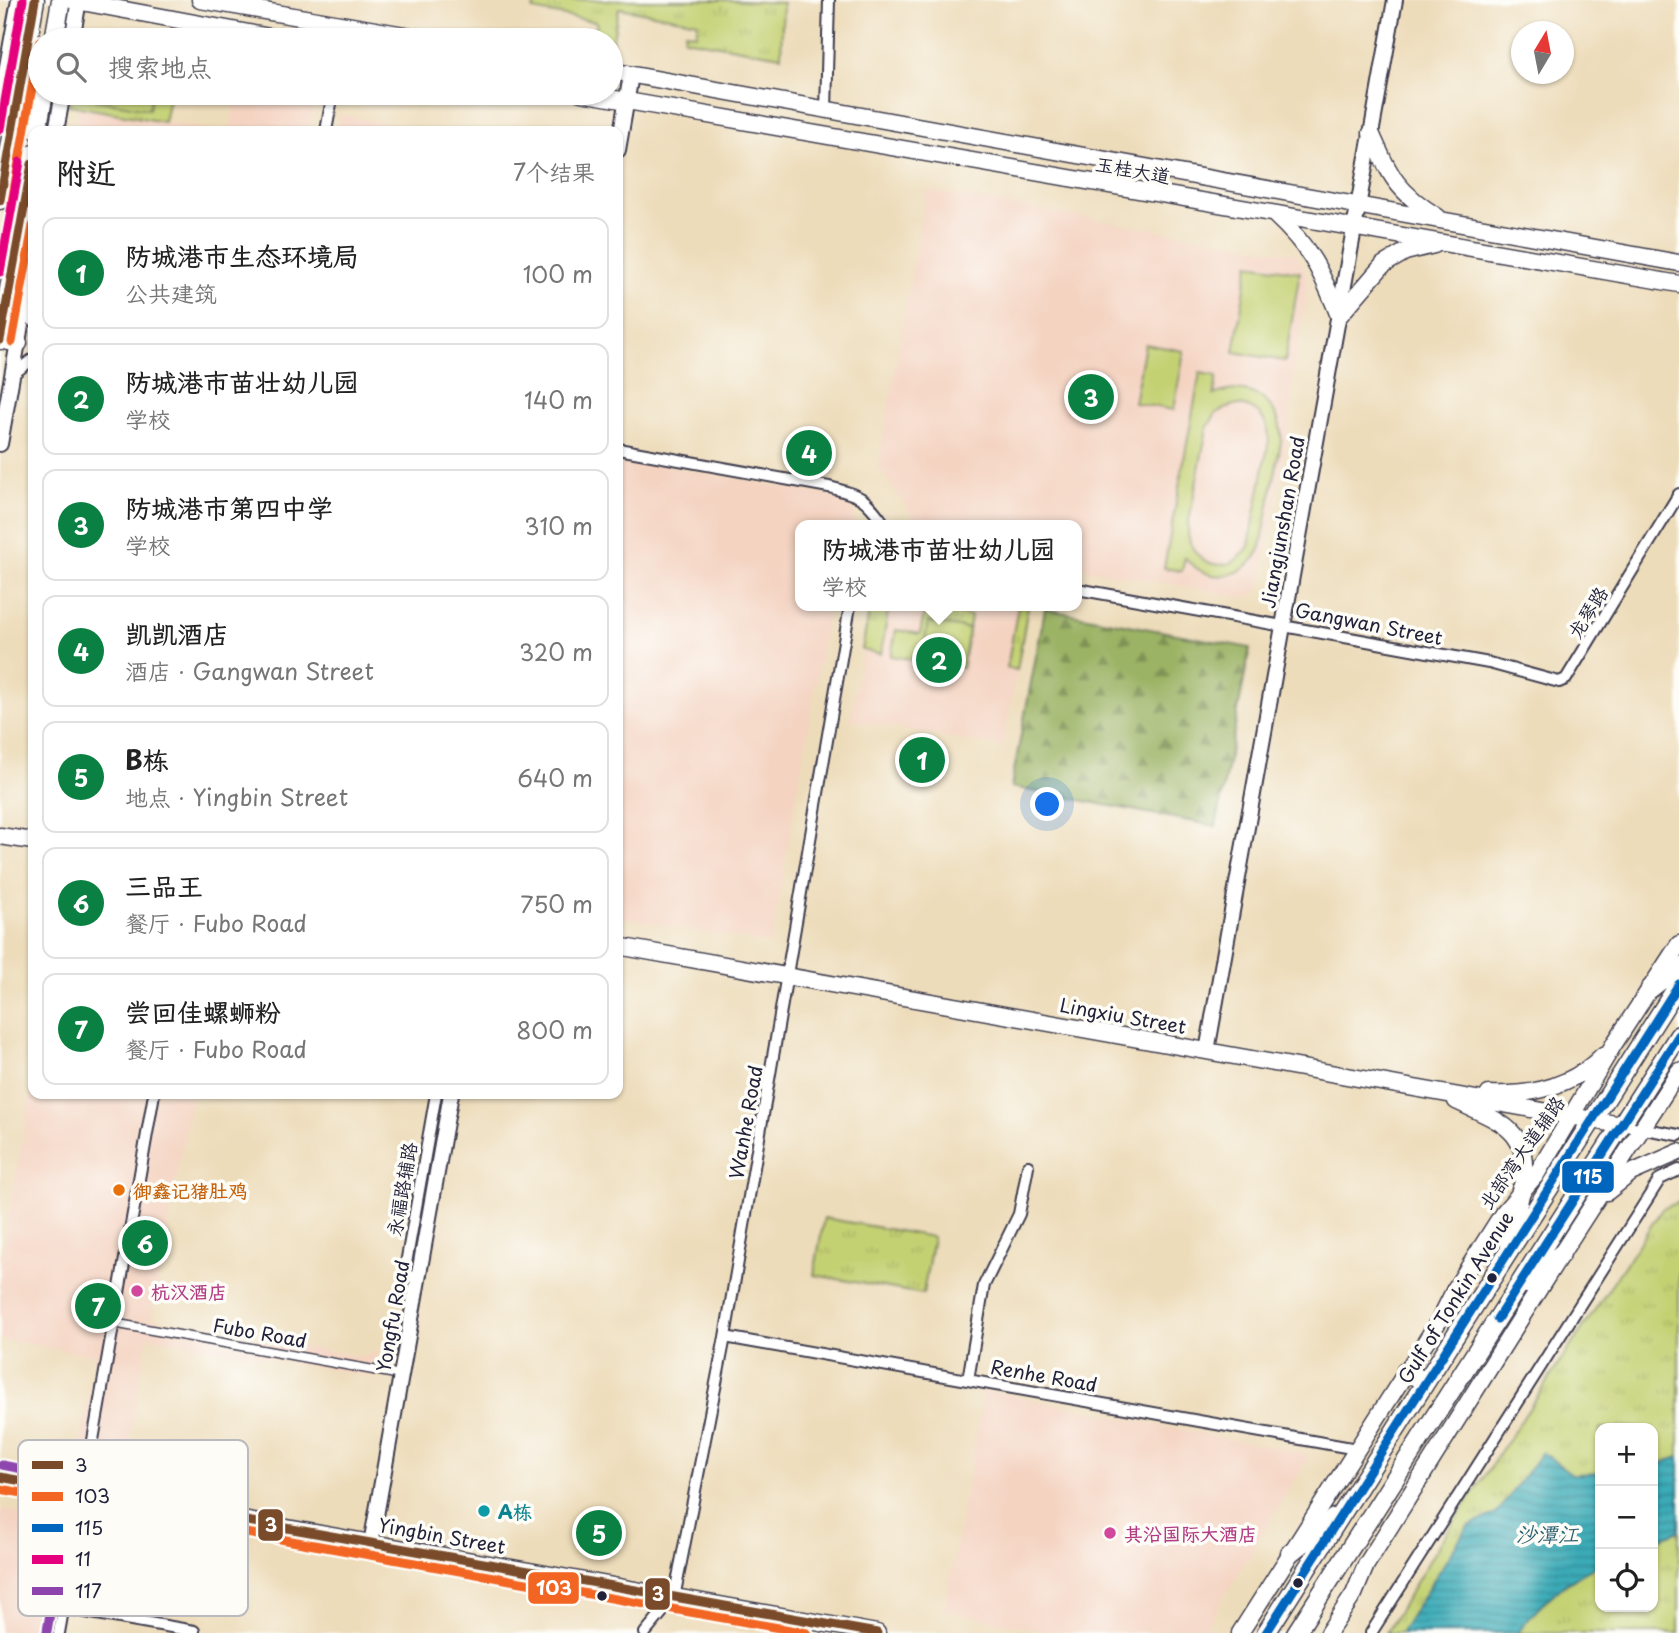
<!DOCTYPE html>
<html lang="zh">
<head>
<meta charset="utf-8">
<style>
  body { margin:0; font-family:"Playpen Sans","LXGW WenKai TC",sans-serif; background:#f2f2f2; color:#222 }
  .controls { position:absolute; right:21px; bottom:21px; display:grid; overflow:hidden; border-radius:14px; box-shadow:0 2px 5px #0004 }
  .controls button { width:63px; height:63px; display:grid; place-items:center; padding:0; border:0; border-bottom:2px solid #e0e0e0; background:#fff; color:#222; font:35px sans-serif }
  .compass { position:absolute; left:1511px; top:21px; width:63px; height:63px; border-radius:50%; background:#fff; box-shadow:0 2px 5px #0004; rotate:10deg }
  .you { position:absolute; left:1048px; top:805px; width:24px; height:24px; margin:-18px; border:5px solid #fff; border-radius:50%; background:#1a73e8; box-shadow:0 0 0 10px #1a73e833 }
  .badge { display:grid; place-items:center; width:46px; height:46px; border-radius:50%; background:#0b8043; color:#fff; font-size:23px; font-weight:700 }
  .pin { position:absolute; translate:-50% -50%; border:4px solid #fff; box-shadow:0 2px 7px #0006 }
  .popup { position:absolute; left:795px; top:520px; width:287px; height:91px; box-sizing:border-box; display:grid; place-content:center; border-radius:14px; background:#fff; filter:drop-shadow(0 2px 5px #0005); font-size:23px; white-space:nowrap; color:#767676 }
  .popup b { font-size:26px; color:#222 }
  .popup::after { content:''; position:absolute; left:50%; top:100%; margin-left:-14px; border:14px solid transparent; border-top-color:#fff }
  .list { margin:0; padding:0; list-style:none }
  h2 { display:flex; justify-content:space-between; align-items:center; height:91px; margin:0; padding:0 28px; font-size:30px }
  h2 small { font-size:23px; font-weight:400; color:#767676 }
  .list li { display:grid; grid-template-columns:46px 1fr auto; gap:21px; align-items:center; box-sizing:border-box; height:112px; margin:0 14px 14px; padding:0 14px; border:2px solid #e0e0e0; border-radius:14px }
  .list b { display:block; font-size:26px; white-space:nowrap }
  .list p { margin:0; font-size:23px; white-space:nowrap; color:#767676 }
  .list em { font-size:23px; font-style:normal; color:#767676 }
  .icon { flex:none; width:38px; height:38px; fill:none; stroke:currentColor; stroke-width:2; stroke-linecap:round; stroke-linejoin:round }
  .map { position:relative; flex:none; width:1679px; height:1633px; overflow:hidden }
  .search { position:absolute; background:#fff; box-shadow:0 2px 5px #0004; left:28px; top:28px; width:595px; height:77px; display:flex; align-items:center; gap:18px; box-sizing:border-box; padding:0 24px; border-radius:38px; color:#767676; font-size:26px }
  .panel { position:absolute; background:#fff; box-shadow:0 2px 5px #0004; left:28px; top:126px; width:595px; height:973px; border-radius:14px }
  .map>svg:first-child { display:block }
  .built { fill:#f4d3c1 }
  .grass { fill:url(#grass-tufts); stroke:#737a57; stroke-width:2; fill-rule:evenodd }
  .forest { fill:url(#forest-firs); stroke:#5e6a50; stroke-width:2 }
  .garden { fill:#c4d173; stroke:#737a57; stroke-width:2; fill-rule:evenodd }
  .water { fill:url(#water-rules); stroke:#2e6679; stroke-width:2 }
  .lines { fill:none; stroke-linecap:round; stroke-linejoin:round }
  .pedestrian-casing { stroke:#403e4e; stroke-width:11 }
  .minor-casing { stroke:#403e4e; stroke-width:14 }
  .tertiary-casing { stroke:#403e4e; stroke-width:18 }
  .secondary-casing { stroke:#403e4e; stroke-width:19 }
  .primary-casing { stroke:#403e4e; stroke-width:21 }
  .trunk-casing { stroke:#403e4e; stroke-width:21 }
  .pedestrian { stroke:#fff; stroke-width:8 }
  .minor { stroke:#fff; stroke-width:10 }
  .tertiary { stroke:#fff; stroke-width:14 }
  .secondary { stroke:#fff; stroke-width:16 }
  .primary { stroke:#fff; stroke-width:18 }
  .trunk { stroke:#fff; stroke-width:18 }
  .bus-1-casing { stroke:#fdfcf7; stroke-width:14 }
  .bus-2-casing { stroke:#fdfcf7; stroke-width:14 }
  .bus-3-casing { stroke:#fdfcf7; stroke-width:14 }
  .bus-4-casing { stroke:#fdfcf7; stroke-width:14 }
  .bus-5-casing { stroke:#fdfcf7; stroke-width:14 }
  .bus-1 { stroke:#7a4b2a; stroke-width:9 }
  .bus-2 { stroke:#f26522; stroke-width:9 }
  .bus-3 { stroke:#0065bd; stroke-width:9 }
  .bus-4 { stroke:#e5007d; stroke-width:9 }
  .bus-5 { stroke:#8e44ad; stroke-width:9 }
  .food-dot { fill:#e8710a; stroke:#fdfcf7; stroke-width:2.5 }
  .bus-dot { fill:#22223b; stroke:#fdfcf7; stroke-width:2.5 }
  .hotel-dot { fill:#d1479c; stroke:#fdfcf7; stroke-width:2.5 }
  .culture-dot { fill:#0f9aa8; stroke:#fdfcf7; stroke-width:2.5 }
  .labels { text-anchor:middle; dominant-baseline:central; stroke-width:7; stroke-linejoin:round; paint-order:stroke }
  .street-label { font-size:19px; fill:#22223b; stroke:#fdfcf7 }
  .food-label { font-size:19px; font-weight:bold; fill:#c56008; stroke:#fdfcf7; text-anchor:start }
  .hotel-label { font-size:19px; font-weight:bold; fill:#b23c85; stroke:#fdfcf7; text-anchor:start }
  .culture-label { font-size:19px; font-weight:bold; fill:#0d838f; stroke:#fdfcf7; text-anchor:start }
  .water-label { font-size:21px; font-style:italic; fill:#2d6073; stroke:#fdfcf7 }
  .key { fill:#fdfcf7; stroke:#bbbbbf; stroke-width:2 }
  .key-label { font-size:19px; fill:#22223b }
  .line-badge { stroke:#fdfcf7; stroke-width:2.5 }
  .badge-label { font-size:19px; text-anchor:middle; font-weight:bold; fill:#fff }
</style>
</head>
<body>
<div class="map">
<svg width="1679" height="1633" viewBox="0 0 1679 1633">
  <defs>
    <pattern id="grass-tufts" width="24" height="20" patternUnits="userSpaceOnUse" patternTransform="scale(1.75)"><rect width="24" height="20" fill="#c4d173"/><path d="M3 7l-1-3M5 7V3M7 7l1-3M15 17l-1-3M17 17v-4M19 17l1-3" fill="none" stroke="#a8b364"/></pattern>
    <pattern id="forest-firs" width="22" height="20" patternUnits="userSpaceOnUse" patternTransform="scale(1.75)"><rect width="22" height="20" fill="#9bb365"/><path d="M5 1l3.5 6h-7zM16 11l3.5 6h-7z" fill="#7e9154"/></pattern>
    <pattern id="water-rules" width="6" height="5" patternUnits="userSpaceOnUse" patternTransform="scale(1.75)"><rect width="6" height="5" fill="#3babb7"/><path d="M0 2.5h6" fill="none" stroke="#318b96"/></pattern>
  </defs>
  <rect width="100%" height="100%" fill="#fdfcf7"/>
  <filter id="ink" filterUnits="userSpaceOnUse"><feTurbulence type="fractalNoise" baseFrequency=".0143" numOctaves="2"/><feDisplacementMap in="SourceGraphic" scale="14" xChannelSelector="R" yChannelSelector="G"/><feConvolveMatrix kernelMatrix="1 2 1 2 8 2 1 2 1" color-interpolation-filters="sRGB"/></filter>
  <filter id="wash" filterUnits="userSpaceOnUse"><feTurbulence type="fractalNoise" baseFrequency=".00686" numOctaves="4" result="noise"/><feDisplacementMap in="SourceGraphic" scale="28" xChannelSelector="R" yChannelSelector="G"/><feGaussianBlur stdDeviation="1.57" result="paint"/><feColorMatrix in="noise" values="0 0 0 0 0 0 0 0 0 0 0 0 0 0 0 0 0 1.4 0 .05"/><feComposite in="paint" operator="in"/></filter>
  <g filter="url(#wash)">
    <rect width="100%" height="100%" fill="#eddcba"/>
    <path class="built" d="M236,93H316L309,131H230Z
      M79,107L218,131H74Z
      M339,115L434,131H336Z
      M926,190L1296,254L1306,271L1308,288L1294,368L1290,425L1259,590L1246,598L1077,567V525H919L878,467Z
      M618,457L829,495L844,502L853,510L855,525H801V606H829L771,944L618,917Z
      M870,606H1028L1003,747L850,720Z
      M31,1091L33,1094H192L151,1319L360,1357L374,1352L377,1348L372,1377L148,1337L125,1468L79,1453L96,1356L0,1339V1265Z
      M984,1390L1310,1455L1208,1624L1197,1633H1053L944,1611Z
      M0,1509L55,1518L34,1633H0Z"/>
    <path class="grass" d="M536,0H724L783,3L781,56L684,39L685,32L696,34L698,22L619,8L612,43L611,40H594L597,22L533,10Z
      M71,93H170L164,122L69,105Z
      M870,606H889L881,654L862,650Z
      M1018,606H1028L1017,670L1007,668Z
      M925,608L971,616L969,629L929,622L922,661L891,656L896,630L920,634Z
      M1679,1202V1633H1386L1441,1541L1662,1209ZM1600,1428H1653V1607H1600Z
      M824,1218L933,1237L923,1294L814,1275Z"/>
    <path class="forest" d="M1045,609L1250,648L1216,826L1011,787Z"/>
    <path class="garden" d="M97,93H152L149,109L96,100Z
      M1249,264L1300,272L1285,361L1234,352Z
      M1145,344L1184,351L1174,410L1134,403Z
      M1200,373L1217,376L1214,395C1249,380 1284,403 1281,442L1261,547C1247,580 1206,586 1185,557L1182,571L1164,568ZM1233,405C1254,404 1269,418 1269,440L1249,546C1229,580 1186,564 1188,526L1207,428L1216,413Z
      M928,622L969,629L962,668L922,661Z"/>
    <path class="water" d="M1542,1452L1572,1474L1600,1473V1564C1567,1579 1539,1604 1518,1633H1400L1468,1526L1496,1514Z
      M1679,1457V1531L1653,1542V1466Z"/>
  </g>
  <g filter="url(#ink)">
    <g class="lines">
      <g class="pedestrian-casing">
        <path id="pedestrian" d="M113,1323L401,1375"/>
      </g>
      <g class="minor-casing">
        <path id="minor" d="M826,110L829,0
          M326,131L333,93
          M25,304L33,321
          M13,374L33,359
          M618,449L829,487C862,496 865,497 885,525
          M1077,589L1489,663L1559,682L1566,679L1679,494
          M1621,1125L1679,1135
          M418,1278L404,1275L436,1094
          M725,1337L1357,1449
          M968,1380L984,1285L1019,1214L1028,1166
          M63,1608L194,1631L193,1633
          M59,1633L154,1094
          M645,1633L674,1598L725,1337L850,606
          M1371,1633L1660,1179L1679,1170"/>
      </g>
      <g class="tertiary-casing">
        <path id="tertiary" d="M72,40L79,0
          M0,105L19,0
          M56,131L63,93
          M618,150L631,75
          M0,444L33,257
          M1207,1051L1395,0
          M371,1544L451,1094"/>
      </g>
      <g class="secondary-casing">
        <path id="secondary" d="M71,0L286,40
          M200,0L434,40
          M611,71L1679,263
          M581,93L1679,284
          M1371,133C1390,176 1397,192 1438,217
          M1275,215C1311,248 1321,271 1339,316L1383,265L1405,252L1434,245
          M0,836L33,841
          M618,946L1621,1125
          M1489,1094C1531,1096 1573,1086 1603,1055
          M1456,1101C1501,1122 1535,1131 1521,1190
          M1607,1192L1631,1173L1679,1152
          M0,1477L877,1633
          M1240,1633L1440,1319L1455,1289L1503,1213L1536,1175L1614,1044L1679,944
          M1328,1633L1354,1594L1366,1565L1561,1254L1679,1071"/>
      </g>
      <g class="primary-casing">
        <path id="primary" d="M54,40L61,0
          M37,131L44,93
          M0,200L35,0
          M0,339L18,343
          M0,340L33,154"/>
      </g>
      <g class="trunk-casing">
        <path id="trunk" d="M1650,989L1679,966
          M1509,1243L1521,1190
          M1527,1284L1561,1254
          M1406,1371L1425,1382
          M1290,1553L1334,1518
          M1266,1633L1679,984
          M1296,1633L1679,1035"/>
      </g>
      <use href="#pedestrian" class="pedestrian"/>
      <use href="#minor" class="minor"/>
      <use href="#tertiary" class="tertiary"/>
      <use href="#secondary" class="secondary"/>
      <use href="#primary" class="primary"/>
      <use href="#trunk" class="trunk"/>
      <g class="bus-1-casing">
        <path id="bus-1" d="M0,200L35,0
          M0,340L32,164
          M0,1477L877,1633"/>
      </g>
      <g class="bus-2-casing">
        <path id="bus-2" d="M12,202L40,41
          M12,342L33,226
          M0,1489L807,1633"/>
      </g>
      <g class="bus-3-casing">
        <path id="bus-3" d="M1497,1319L1679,1035
          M1266,1633L1679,984"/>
      </g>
      <g class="bus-4-casing">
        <path id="bus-4" d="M0,129L23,0
          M0,272L20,162"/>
      </g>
      <g class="bus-5-casing">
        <path id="bus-5" d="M2,1465L85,1481
          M47,1631L71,1491"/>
      </g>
      <use href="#bus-1" class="bus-1"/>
      <use href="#bus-2" class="bus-2"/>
      <use href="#bus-3" class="bus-3"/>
      <use href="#bus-4" class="bus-4"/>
      <use href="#bus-5" class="bus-5"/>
    </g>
  </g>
  <circle class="food-dot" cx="119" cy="1190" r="7"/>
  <g class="bus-dot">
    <circle cx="1492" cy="1278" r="6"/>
    <circle cx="1298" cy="1583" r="6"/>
    <circle cx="602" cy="1596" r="6"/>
  </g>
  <g class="hotel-dot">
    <circle cx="137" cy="1291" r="7"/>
    <circle cx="1110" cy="1533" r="7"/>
  </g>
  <circle class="culture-dot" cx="484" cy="1511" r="7"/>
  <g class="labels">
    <g class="street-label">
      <text transform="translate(1133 169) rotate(10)">玉桂大道</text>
      <text transform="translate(1282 522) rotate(-80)">Jiangjunshan Road</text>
      <text transform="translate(1587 612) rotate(-58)">龙琴路</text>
      <text transform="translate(1369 623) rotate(11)">Gangwan Street</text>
      <text transform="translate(1123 1015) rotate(10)">Lingxiu Street</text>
      <text transform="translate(745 1122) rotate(-80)">Wanhe Road</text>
      <text transform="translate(1521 1152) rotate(-55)">北部湾大道辅路</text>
      <text transform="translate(401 1189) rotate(-80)">永福路辅路</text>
      <text transform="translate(1455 1297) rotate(-58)">Gulf of Tonkin Avenue</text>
      <text transform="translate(392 1316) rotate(-80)">Yongfu Road</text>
      <text transform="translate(260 1332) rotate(10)">Fubo Road</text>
      <text transform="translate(1044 1375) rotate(10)">Renhe Road</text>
      <text transform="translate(442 1535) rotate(10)">Yingbin Street</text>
    </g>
    <g class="food-label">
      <text x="133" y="1190">御鑫记猪肚鸡</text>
    </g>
    <g class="hotel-label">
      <text x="151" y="1291">杭汉酒店</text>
      <text x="1124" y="1533">其沿国际大酒店</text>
    </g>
    <g class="culture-label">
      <text x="498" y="1511">A栋</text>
    </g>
    <g class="water-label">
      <text x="1547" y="1533">沙潭江</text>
    </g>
  </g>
  <rect x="18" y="1440" width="230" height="176" rx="10" class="key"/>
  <rect x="32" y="1461" width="31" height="8" fill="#7a4b2a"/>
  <rect x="32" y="1492" width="31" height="9" fill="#f26522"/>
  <rect x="32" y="1524" width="31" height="8" fill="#0065bd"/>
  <rect x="32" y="1555" width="31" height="9" fill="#e5007d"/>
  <rect x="32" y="1587" width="31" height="8" fill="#8e44ad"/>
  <g class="key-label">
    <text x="75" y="1472">3</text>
    <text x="75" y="1503">103</text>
    <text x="75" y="1535">115</text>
    <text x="75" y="1566">11</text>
    <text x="75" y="1598">117</text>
  </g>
  <g class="line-badge">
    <rect x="1561" y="1160" width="54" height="34" rx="7" fill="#0065bd"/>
    <rect x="257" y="1508" width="27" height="34" rx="7" fill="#7a4b2a"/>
    <rect x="527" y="1571" width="53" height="34" rx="7" fill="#f26522"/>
    <rect x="644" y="1577" width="27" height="34" rx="7" fill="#7a4b2a"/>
  </g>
  <g class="badge-label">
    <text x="1588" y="1184">115</text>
    <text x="271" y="1532">3</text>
    <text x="554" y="1595">103</text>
    <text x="658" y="1601">3</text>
  </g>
</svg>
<div class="controls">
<button>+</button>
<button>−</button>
<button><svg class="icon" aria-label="locate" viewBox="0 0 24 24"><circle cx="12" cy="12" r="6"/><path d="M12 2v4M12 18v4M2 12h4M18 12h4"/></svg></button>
</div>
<svg class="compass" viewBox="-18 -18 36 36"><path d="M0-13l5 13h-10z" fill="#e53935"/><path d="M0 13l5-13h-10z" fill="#767676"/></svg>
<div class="you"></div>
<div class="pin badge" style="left:922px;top:760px">1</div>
<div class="pin badge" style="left:939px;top:660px">2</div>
<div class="popup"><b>防城港市苗壮幼儿园</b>学校</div>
<div class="pin badge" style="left:1091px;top:397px">3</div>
<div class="pin badge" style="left:809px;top:453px">4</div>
<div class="pin badge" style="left:599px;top:1533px">5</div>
<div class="pin badge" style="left:145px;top:1243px">6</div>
<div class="pin badge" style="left:98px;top:1306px">7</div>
<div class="search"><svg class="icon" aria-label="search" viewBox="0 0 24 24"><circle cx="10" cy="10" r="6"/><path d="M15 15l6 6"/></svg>搜索地点</div>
<section class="panel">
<h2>附近<small>7个结果</small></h2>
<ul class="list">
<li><span class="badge">1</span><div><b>防城港市生态环境局</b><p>公共建筑</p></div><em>100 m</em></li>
<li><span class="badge">2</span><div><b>防城港市苗壮幼儿园</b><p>学校</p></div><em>140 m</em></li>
<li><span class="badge">3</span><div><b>防城港市第四中学</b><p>学校</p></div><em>310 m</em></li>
<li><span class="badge">4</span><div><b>凯凯酒店</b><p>酒店 · Gangwan Street</p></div><em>320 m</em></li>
<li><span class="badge">5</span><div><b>B栋</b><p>地点 · Yingbin Street</p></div><em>640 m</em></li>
<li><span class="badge">6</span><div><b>三品王</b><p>餐厅 · Fubo Road</p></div><em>750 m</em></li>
<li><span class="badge">7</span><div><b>尝回佳螺蛳粉</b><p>餐厅 · Fubo Road</p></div><em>800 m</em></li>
</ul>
</section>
</div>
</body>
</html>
